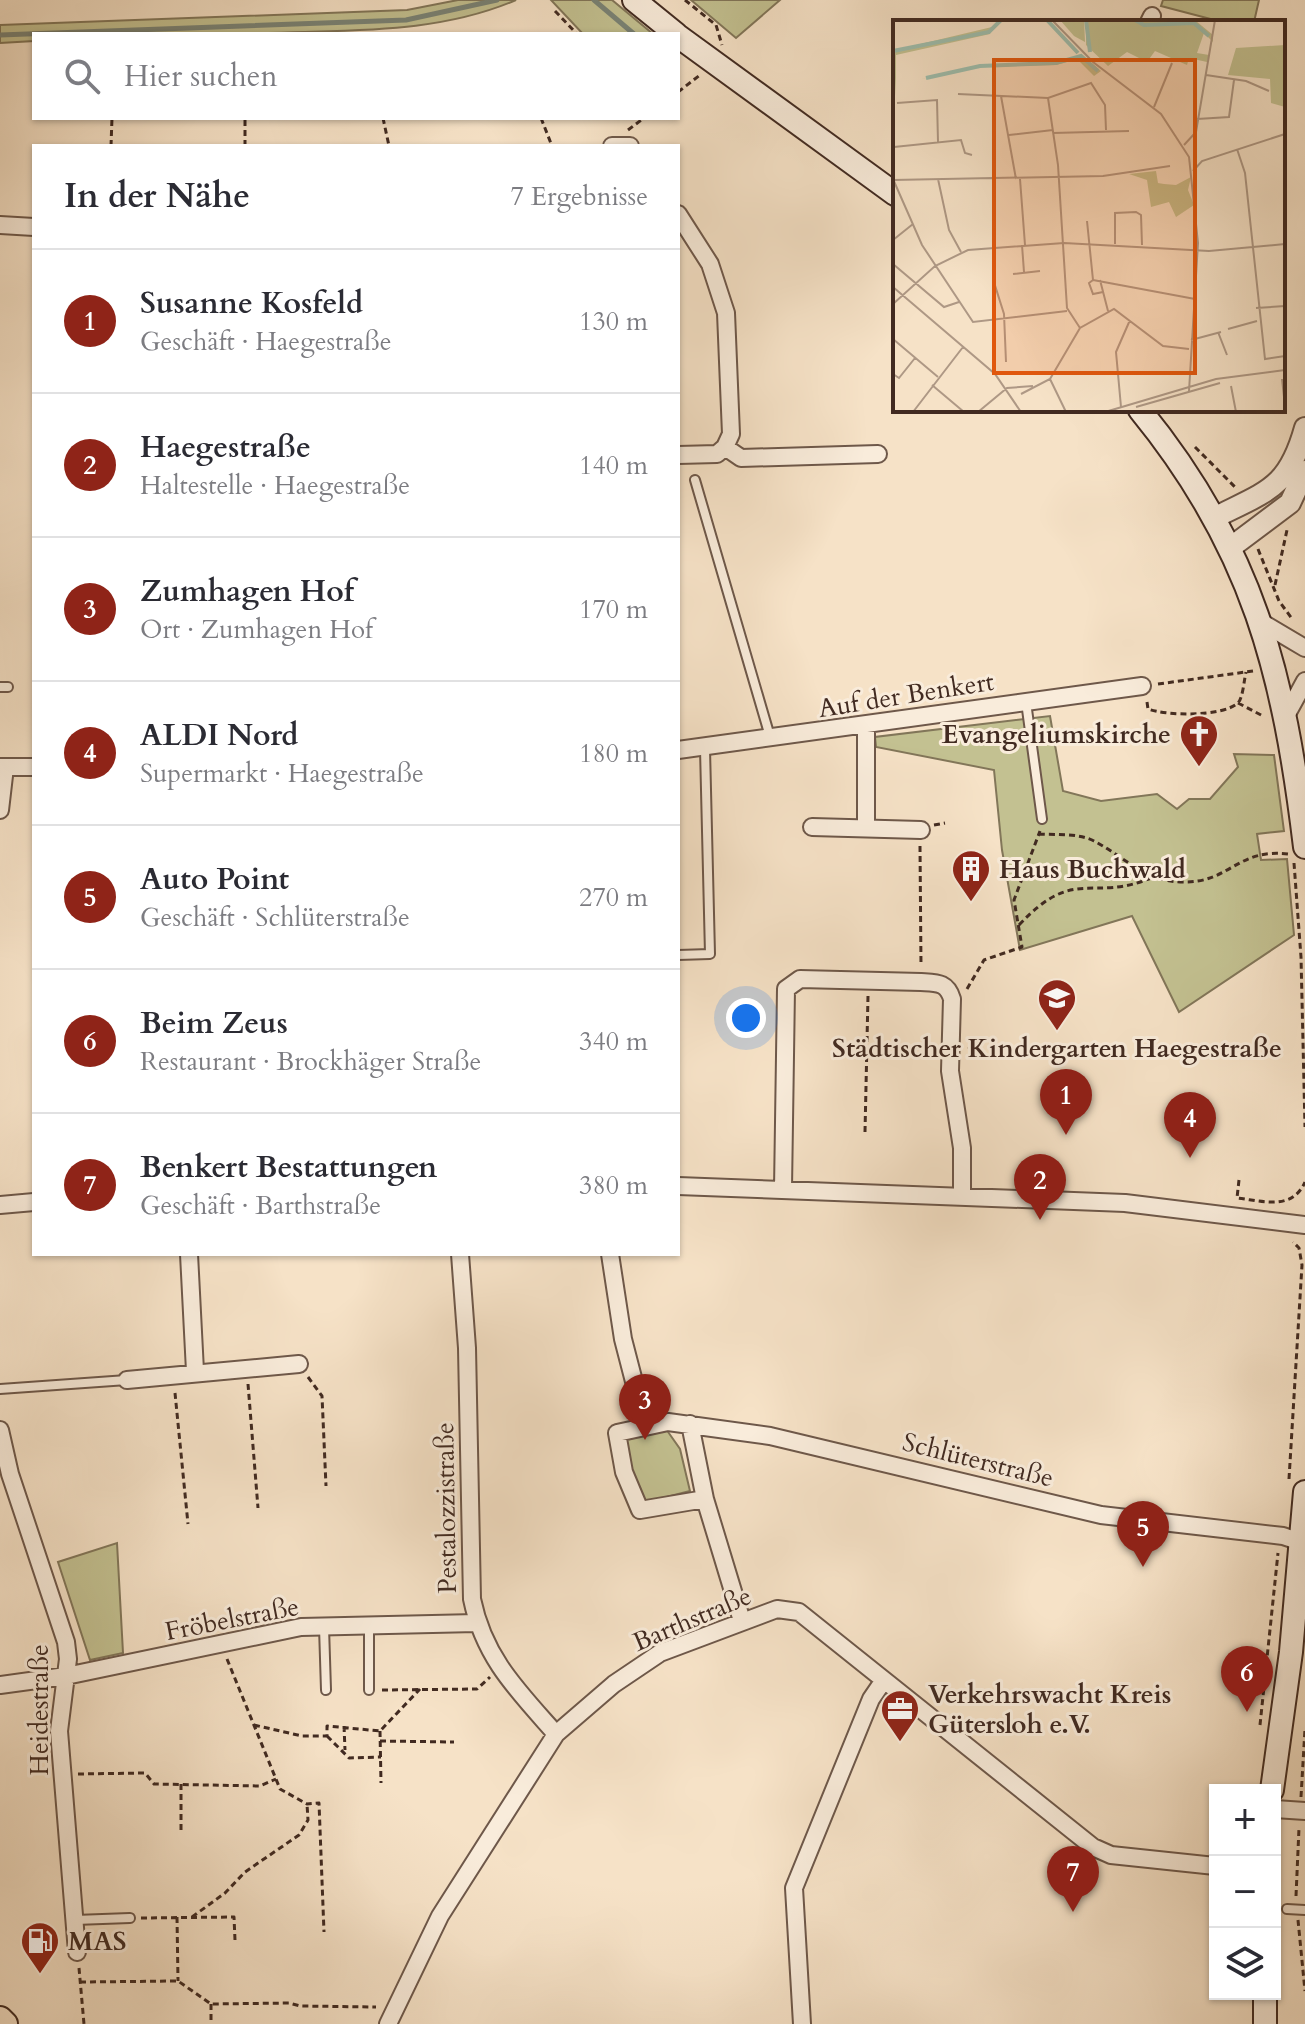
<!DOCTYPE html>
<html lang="de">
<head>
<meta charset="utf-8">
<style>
  body { margin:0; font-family:Cardo,serif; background:#f7f7f7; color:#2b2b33 }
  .controls { position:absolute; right:24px; bottom:24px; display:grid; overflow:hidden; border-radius:0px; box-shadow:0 2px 6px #0004 }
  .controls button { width:72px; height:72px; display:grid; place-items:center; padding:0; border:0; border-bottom:2px solid #e1e1e2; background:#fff; color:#2b2b33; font:40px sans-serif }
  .you { position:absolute; left:746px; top:1018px; width:28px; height:28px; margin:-20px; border:6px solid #fff; border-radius:50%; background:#1a73e8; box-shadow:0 0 0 12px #1a73e833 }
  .badge { display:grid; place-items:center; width:52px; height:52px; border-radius:50%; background:#8f2418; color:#fff; font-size:26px; font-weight:700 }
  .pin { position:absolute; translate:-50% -66px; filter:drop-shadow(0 2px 4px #0008) }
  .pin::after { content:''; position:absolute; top:42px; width:28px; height:24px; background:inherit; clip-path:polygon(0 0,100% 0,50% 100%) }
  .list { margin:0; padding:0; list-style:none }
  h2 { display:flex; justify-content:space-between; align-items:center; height:104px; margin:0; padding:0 32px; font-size:34px }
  h2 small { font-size:26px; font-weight:400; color:#7c7c81 }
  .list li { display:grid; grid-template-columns:52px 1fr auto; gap:24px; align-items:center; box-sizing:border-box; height:144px; padding:0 32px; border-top:2px solid #e1e1e2 }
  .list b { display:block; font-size:30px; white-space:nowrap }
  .list p { margin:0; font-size:26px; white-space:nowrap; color:#7c7c81 }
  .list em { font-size:26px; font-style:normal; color:#7c7c81 }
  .icon { flex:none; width:44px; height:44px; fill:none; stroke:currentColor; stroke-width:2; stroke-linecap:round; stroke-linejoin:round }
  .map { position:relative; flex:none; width:1305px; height:2024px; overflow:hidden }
  .search { position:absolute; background:#fff; box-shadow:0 2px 6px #0004; left:32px; top:32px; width:648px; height:88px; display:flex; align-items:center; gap:20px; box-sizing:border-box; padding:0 28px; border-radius:0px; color:#7c7c81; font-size:30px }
  .panel { position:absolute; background:#fff; box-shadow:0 2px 6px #0004; left:32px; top:144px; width:648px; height:1112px; border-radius:0px }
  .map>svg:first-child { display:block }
  .green { fill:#c3c191; stroke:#827659; stroke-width:2 }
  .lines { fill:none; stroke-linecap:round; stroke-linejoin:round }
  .stream { stroke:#798376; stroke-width:5 }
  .service-casing { stroke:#6e584a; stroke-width:12 }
  .minor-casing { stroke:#6e584a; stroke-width:20 }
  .tertiary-casing { stroke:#6e584a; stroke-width:24 }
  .secondary-casing { stroke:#412a21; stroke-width:26 }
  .primary-casing { stroke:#412a21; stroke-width:28 }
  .path { stroke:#412a21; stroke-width:3; stroke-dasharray:6 4; stroke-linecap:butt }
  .service { stroke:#f9ecdb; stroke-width:8 }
  .minor { stroke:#f9ecdb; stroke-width:16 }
  .tertiary { stroke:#f9ecdb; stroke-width:20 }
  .secondary { stroke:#f9ecdb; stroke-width:22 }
  .primary { stroke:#f6e2c7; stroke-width:24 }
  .labels { text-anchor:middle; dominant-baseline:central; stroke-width:6; stroke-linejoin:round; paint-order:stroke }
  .street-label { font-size:26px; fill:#412a21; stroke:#f9ecdb }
  .poi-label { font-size:26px; font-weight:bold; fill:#412a21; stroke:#f9ecdb; text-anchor:start }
  .inset-river { fill:none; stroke:#9ebfaf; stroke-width:4 }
  .inset-road { fill:none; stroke:#ae9885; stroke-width:2 }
  .view { fill:#e0570d; fill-opacity:0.15; stroke:#e0570d; stroke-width:4 }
  .inset-edge { fill:none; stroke:#412a21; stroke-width:4 }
</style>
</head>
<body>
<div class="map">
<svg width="1305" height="2024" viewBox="0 0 1305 2024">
  <rect width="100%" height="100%" fill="#f6e2c7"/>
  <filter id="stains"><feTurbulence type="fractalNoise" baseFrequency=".0025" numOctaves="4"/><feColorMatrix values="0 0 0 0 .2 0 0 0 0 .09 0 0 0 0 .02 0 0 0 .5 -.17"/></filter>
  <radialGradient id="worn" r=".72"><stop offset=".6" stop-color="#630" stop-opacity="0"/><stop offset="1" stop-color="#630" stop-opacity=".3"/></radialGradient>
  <path class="green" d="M458,0H516C449,29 376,30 305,32C214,35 124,34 34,34V41L0,43V25L407,10Z
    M551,0H612L653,34H583Z
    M691,0H780L736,38Z
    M1163,0H1259L1254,22H1222L1161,6Z
    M1050,716L1063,791L1101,801L1157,794L1177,809L1189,799H1210L1238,767L1234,754L1274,755L1284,831L1257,834L1261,860L1287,859L1294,935L1179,1012L1132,916L1020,950L1002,850L994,770L876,747L875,737Z
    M666,1429L680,1449L690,1491L639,1504L623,1440Z
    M117,1543L123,1653L90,1660L58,1562Z"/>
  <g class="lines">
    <path class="stream" d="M594,0L634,34
      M0,35L406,20L497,0"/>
    <g class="service-casing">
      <path id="service" d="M695,480L771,740
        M0,687H8
        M1026,702L1042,819
        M678,955L710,954L705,749
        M0,1389L127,1380
        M369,1625V1690
        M324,1627L326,1690
        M1287,1909L1305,1910
        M75,1920L130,1918"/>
    </g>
    <g class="minor-casing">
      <path id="minor" d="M1149,22L1152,16
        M612,146H630
        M678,214L710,264L726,313L731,434L725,447
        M0,225L34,227
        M725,447L741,458L878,454
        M678,455L717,454L725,447
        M1261,622L1305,648
        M1287,714L1305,681
        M678,750L1142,686
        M0,767H34
        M0,810L5,767
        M812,827L921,830
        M866,828V725
        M678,1186L1125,1203L1305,1225
        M783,1189L786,989L800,979L921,982C937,983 947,982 952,999L950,1071L962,1148V1195
        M0,1205L34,1202
        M189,1254L195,1371
        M460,1254L467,1348L472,1599C484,1658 518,1691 556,1734
        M610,1254L623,1339L645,1424
        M127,1380L299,1364
        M690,1424L705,1499L742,1621
        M0,1430L10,1474L66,1642L68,1659L59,1731L77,1952
        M705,1499L640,1510L624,1472L617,1433L668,1422L770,1436L1101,1515L1283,1536L1301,1542
        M0,1685L66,1676L301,1627L476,1623
        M1275,1809L1305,1811
        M388,2024L440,1916L556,1734L614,1684L660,1653L777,1609L799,1612L1093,1847L1111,1855L1215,1866
        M802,2024L794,1888L871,1699L884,1680"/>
    </g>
    <g class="tertiary-casing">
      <path id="tertiary" d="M1214,518C1267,491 1288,489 1305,428
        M1230,548L1290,503L1305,471"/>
    </g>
    <g class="secondary-casing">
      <path id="secondary" d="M634,0L676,34
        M678,36L895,194
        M1140,410C1253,548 1284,673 1305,847
        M1272,1790L1291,1652L1305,1492
        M1265,1994V2024"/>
    </g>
    <g class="primary-casing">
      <path id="primary" d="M0,2019L5,2024"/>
    </g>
    <path class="path" d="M685,0L716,25L722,45
      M555,11L577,34
      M678,92L700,75
      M383,118L389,146
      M541,118L552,146
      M628,130L644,118
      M111,146L112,118
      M245,146V118
      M1195,447L1237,489
      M1258,549L1279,601L1293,620
      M1275,585L1287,530
      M1158,684L1253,671
      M1147,702L1148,709C1167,716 1222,717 1238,703C1243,698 1244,680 1246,672
      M1238,703L1263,716
      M1196,715L1197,734
      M934,825L945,823
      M1039,834C1056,835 1079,833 1094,841C1126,858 1146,882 1183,882C1230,883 1237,848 1288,854
      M920,846L921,966
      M1294,863L1301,957L1305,1127
      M1019,925C1075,865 1091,903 1151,878
      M967,989L984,960L1022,947L1014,900L1040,831
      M968,1049L980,1046
      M865,1132L868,996
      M1239,1180L1237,1198C1263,1201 1292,1211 1305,1182
      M308,1377L322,1396L326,1486
      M248,1384L258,1508
      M175,1393L188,1524
      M1289,1479L1302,1265L1299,1248L1293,1242
      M227,1659L280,1789L307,1804L319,1803L324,1932
      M382,1690L477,1689L490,1677
      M254,1725L302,1736H327V1726L380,1731L420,1689
      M1260,1725L1278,1553
      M344,1726L345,1750
      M380,1731L381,1783
      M327,1736L349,1758L381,1757
      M380,1741L454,1742
      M78,1774L145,1773L154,1784L260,1786L276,1779
      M181,1784V1833
      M1301,1797L1305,1729
      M1296,1896L1299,1828
      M177,1917L178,1981
      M192,1917L225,1893L245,1872L299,1835L308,1820L307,1804
      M141,1918L234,1917L235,1940
      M1298,1920L1305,1991
      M79,1968L84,2024
      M80,1982L178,1981L211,2004L289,2003L300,2006L376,2007
      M211,2004V2024"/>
    <use href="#service" class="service"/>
    <use href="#minor" class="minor"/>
    <use href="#tertiary" class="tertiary"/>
    <use href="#secondary" class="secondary"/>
    <use href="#primary" class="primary"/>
  </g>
  <defs>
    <g id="church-pin" transform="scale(2)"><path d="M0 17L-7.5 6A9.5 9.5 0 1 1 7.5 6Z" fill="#8f2418" stroke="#f9ecdb"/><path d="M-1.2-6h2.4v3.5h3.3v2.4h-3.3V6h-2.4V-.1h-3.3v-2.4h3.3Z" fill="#fff"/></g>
    <g id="building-pin" transform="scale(2)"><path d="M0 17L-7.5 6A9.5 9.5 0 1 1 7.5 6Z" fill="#8f2418" stroke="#f9ecdb"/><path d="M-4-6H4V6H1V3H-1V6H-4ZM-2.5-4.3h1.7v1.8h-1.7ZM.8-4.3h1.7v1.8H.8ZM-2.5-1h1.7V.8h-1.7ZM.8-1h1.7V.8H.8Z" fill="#fff"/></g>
    <g id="school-pin" transform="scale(2)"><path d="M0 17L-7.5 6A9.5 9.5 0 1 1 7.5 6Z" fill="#8f2418" stroke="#f9ecdb"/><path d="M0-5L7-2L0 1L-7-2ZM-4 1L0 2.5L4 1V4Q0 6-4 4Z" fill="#fff"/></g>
    <g id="office-pin" transform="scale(2)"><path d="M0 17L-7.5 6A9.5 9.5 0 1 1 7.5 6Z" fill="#8f2418" stroke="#f9ecdb"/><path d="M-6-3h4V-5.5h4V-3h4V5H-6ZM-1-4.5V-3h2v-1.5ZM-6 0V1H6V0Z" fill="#fff"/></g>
    <g id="fuel-pin" transform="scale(2)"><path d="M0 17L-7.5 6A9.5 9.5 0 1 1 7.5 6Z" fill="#8f2418" stroke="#f9ecdb"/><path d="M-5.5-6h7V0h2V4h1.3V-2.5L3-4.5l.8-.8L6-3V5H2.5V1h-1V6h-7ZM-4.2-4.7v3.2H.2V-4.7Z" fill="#fff"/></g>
  </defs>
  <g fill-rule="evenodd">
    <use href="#church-pin" x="1199" y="734"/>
    <use href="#building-pin" x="971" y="869"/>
    <use href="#school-pin" x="1057" y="998"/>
    <use href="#office-pin" x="900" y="1709"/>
    <use href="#fuel-pin" x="40" y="1941"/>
  </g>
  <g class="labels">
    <g class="street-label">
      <text transform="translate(906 695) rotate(-9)">Auf der Benkert</text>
      <text transform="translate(978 1460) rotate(14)">Schlüterstraße</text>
      <text transform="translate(446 1508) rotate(-91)">Pestalozzistraße</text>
      <text transform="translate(232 1619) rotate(-11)">Fröbelstraße</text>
      <text transform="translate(692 1619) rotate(-23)">Barthstraße</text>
      <text transform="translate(39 1710) rotate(-90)">Heidestraße</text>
    </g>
    <g class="poi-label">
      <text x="1171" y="734" text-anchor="end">Evangeliumskirche</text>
      <text x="999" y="869">Haus Buchwald</text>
      <text x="1057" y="1048" text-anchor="middle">Städtischer Kindergarten Haegestraße</text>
      <text x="928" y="1694">Verkehrswacht Kreis<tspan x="928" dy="30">Gütersloh e.V.</tspan></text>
      <text x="68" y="1941">MAS</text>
    </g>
  </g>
  <g transform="translate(893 20)">
    <rect width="392" height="392" fill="#f6e2c7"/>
    <path d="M167,0H191L192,22L181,16ZM193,0L303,1L320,15V22L311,13L304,33L316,35L314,42L296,38L294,45L262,31L254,42L234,32L215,46L193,25ZM99,7L97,14L3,35V76L0,23L2,30ZM392,25V87L378,83L377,59L335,55L343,28ZM189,35L208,51L201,56L184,39L163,45L87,47L28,59L87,45L164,42ZM263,151L265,163L271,164L283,165L298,157L295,170L301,185L283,197L276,182L258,187L254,160L236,154Z" fill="#c3c191"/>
    <path class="inset-river" d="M154,0L185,33M193,0L197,32M242,0L251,5L301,3L316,16M0,31L96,12L108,0M33,58L87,46L163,43L188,36L205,51"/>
    <path class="inset-road" d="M159,0L200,42L268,94L296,137L305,223L296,371M313,55L353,61L376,71M65,74L155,78L198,63L212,85L213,110M108,76L123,159M155,78L165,145L174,288L187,308M4,83L44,80L45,122M261,87L279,43M304,99L336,97L341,60M160,113L236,111M116,115L160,110M291,125L303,112L322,0M1,127L68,120L72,133L79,135M344,129L352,153L372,339L392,336M0,151L1,68M300,151L309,141L392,114M0,159L29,225L80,302L174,291M45,159L56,210L68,232M101,159L100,259L111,294L113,342M127,159L132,225M0,160L210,156L277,146M194,201L200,260L196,263L200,274L210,272M0,220L20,204M222,224V193L243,192L248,195L249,225M129,225L131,252M0,244L51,287L66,282M120,254L147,251M200,260L302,279M207,260L215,291M0,267L102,354L128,392M0,284L42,246L75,230L171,223L316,231L392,224M363,288L392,286M335,309L364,301M325,312L334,335M0,319L45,357M298,320L328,312M0,354L6,358L22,338M157,359L173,392M389,359L392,386M39,365L71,392M338,366L343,392M128,374L157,359L187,308L221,289L270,326L296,329M228,387L223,332L237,300M243,387L327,363M20,392L70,327M85,392L114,368L140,366M212,392L323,359L392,350"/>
    <path class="view" d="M101,40H302V353H101Z"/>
    <rect width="392" height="392" class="inset-edge"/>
  </g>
  <rect width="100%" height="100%" filter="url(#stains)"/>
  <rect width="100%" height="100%" fill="url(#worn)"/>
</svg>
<div class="controls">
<button>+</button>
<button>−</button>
<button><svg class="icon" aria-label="layers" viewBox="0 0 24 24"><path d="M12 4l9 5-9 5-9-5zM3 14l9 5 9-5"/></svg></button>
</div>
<div class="you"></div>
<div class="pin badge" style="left:1066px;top:1135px">1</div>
<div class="pin badge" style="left:1040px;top:1220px">2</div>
<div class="pin badge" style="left:645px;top:1440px">3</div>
<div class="pin badge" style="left:1190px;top:1158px">4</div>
<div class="pin badge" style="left:1143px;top:1567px">5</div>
<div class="pin badge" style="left:1247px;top:1712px">6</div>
<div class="pin badge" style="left:1073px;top:1912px">7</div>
<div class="search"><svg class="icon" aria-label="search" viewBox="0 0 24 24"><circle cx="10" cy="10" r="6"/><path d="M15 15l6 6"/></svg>Hier suchen</div>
<section class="panel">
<h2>In der Nähe<small>7 Ergebnisse</small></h2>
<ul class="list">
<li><span class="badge">1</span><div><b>Susanne Kosfeld</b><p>Geschäft · Haegestraße</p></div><em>130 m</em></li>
<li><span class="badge">2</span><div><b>Haegestraße</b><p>Haltestelle · Haegestraße</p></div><em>140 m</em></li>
<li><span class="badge">3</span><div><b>Zumhagen Hof</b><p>Ort · Zumhagen Hof</p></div><em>170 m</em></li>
<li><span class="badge">4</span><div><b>ALDI Nord</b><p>Supermarkt · Haegestraße</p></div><em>180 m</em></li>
<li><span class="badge">5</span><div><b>Auto Point</b><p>Geschäft · Schlüterstraße</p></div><em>270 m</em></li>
<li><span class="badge">6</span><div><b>Beim Zeus</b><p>Restaurant · Brockhäger Straße</p></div><em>340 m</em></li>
<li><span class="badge">7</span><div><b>Benkert Bestattungen</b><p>Geschäft · Barthstraße</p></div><em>380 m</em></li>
</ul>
</section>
</div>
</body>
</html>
